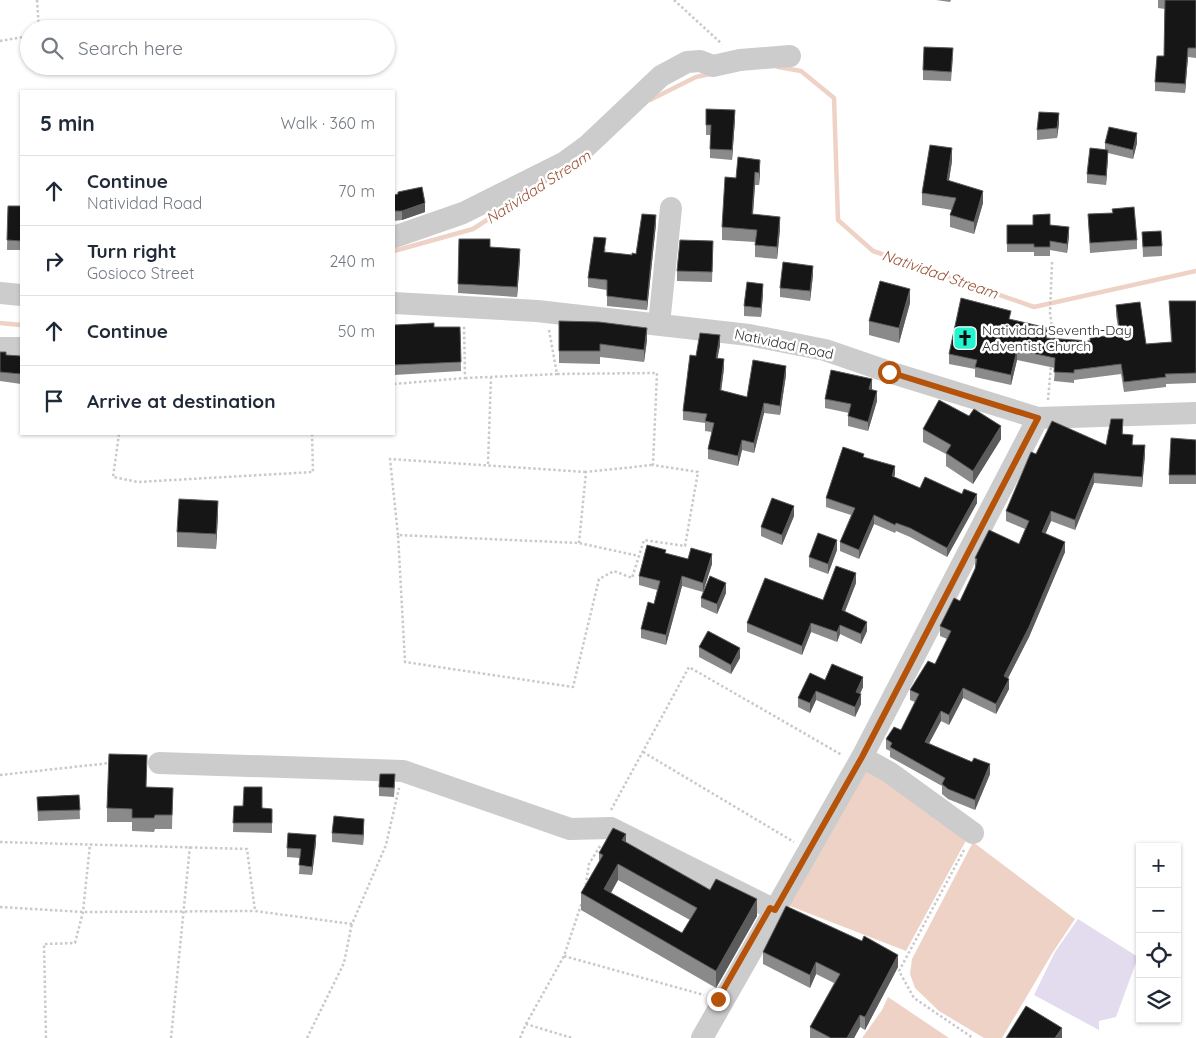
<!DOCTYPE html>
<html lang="en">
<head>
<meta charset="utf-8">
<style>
  body { margin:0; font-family:Quicksand,sans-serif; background:#f2f2f3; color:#1f2937 }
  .controls { position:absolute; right:15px; bottom:15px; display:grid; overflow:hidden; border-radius:0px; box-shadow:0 1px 4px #0004 }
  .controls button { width:45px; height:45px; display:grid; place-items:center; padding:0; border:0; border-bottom:1px solid #e0e1e3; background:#fff; color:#1f2937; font:25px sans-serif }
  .stop { position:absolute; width:15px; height:15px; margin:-11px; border:4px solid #b45309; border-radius:50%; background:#fff }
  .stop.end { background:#b45309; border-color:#fff; box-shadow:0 1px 5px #0008 }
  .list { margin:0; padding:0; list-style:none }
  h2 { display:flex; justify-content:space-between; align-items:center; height:65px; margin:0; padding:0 20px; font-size:21px }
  h2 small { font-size:16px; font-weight:400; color:#747a83 }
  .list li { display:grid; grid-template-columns:32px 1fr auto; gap:15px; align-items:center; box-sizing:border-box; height:70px; padding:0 20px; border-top:1px solid #e0e1e3 }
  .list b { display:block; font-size:19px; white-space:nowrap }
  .list p { margin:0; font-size:16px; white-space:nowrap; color:#747a83 }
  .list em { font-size:16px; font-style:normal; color:#747a83 }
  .icon { flex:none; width:28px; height:28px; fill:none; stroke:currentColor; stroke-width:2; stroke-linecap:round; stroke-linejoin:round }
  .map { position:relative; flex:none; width:1196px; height:1038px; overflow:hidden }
  .search { position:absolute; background:#fff; box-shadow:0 1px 4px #0004; left:20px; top:20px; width:375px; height:55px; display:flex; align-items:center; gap:12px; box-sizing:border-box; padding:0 18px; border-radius:28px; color:#747a83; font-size:19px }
  .panel { position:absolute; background:#fff; box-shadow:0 1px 4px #0004; left:20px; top:90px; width:375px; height:345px; border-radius:0px }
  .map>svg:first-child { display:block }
  .green { fill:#e2dcee }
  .water { fill:#efd2c6 }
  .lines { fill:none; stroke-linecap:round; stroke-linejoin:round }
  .stream { stroke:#efd2c6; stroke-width:4.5 }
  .path { stroke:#c9c9c9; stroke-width:2.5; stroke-dasharray:2.5 2.5; stroke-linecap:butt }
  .minor { stroke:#ccc; stroke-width:22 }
  .wall { fill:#8a8a8a; fill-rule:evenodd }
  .shaded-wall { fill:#5c5c5c }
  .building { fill:#161616; stroke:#5c5c5c; fill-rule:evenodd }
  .route { stroke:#b45309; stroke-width:6 }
  .labels { text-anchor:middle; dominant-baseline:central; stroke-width:5; stroke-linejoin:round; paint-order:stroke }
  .poi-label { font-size:14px; fill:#2f2f2f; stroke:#fff; text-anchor:start }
  .street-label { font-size:14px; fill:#2f2f2f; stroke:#fff }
  .water-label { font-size:15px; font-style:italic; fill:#995135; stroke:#fff }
</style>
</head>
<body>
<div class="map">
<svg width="1196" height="1038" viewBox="0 0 1196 1038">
  <rect width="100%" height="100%" fill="#fff"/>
  <path class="green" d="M1078,919L1138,957L1116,1017L1099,1021V1030L1034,995L1055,952Z"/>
  <path class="water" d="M866,764L969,835L906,951L782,903Z
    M973,842L1075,919L1053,952L1002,1038H984L939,1011L915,988L910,974L912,959Z
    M888,997L949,1038H862L882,1010Z"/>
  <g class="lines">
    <path class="stream" d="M778,67L801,71L834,98L838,220L873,251L1034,307L1196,271
      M650,100L696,77L710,74
      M394,251L473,229L533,190
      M0,323L21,325"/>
    <path class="path" d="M37,0L39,29
      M674,0L722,44
      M0,41L29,36
      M1052,262L1050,313L1054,340
      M549,330L557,374L657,373L653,465L698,472L685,546L644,540L632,578L614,571L599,579L573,687L405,662L398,535L579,543L639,556
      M465,378L558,374
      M394,384L465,378L464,325
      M1048,400L1051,365
      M119,434L113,477L138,482L313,472L312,434
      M488,464L491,377
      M398,535L390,459L586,472
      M579,543L586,472L652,465
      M643,752L794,842
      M0,775L110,763
      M611,810L689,667L842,755
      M0,842L247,849L255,911L352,924L386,845L399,788
      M964,850L899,971L914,998L973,1038
      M585,890L589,864L600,846
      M0,907L83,912L255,911
      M564,956L704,995
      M526,1024L564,956L582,902
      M46,1038L44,944L75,943L83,912L90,844
      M171,1038L190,846
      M307,1038L344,963L352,923
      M520,1038L526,1024L572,1038"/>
    <path class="minor" d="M394,237L463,213L565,162L587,146L661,76L687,62L700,61L713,66L740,60L790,56
      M0,293L21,295
      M394,303L537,311L749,335L825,350L889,372L1038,418L1196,413
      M659,324L671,208
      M0,348H21
      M862,757L889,772L973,833
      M159,763L403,771L570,829L611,828L775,910
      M702,1038L862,757L1038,418"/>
  </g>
  <path class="wall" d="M936,0H951L950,2Z
    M1158,0H1196V58L1188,57L1185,93L1155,91V82L1164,56L1165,9L1158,8Z
    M953,58L951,81L923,80V70Z
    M735,119L732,160L710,158V135H706V125Z
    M1059,123L1057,138L1037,140V130Z
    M1105,143H1137L1133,159L1108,153L1106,185L1087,183V174L1105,149Z
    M738,157L760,172L759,185H755L753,214L780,229L777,259L755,257V242L722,240V227L736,178Z
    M952,161L949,180L983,203L974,234L950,227V215L952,210L922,205V193Z
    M398,192L425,212L402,220L394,221V195L398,194Z
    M8,206H21V250H7Z
    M1088,214L1137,240V249L1090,253Z
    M656,224L647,310L607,306V290L588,287V278L606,248L605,252L632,255L636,254Z
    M1007,225H1050L1069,236L1067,253L1050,250V256H1034V252H1007Z
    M1142,232L1162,246V256L1143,257Z
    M459,239L490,247L520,259L517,297L458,293Z
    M713,250L712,282L677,281V271Z
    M813,275L810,301L780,297V288Z
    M763,294L761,317L744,316V306Z
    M1169,301H1196V383L1166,384V387L1124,392L1121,374L1074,380V383L1054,381L1055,368L1017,360L1011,385L975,377V369L949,364V354L1011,320L1048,338L1090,341L1119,334L1116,315V305L1146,344L1171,342Z
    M910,303L899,343L869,335V321Z
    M559,321L647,340L644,362L600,357V364L559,363Z
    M394,325L434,327H460L461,371L394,375Z
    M720,345L717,358L724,368L721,391L747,397L786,375L780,415L764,413L754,453L742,450L738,466L708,459V449L712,432L705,431V423L683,420V411L696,356Z
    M0,352L6,355L21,356V384L0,381Z
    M872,389V390L877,401L868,431L848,426V416L849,413L825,408V399Z
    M1123,428V435L1145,455L1142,487L1094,483L1075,530L1051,521L1045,534L1065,552L1029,637L1008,678L1009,689L996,714L963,698L949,725L941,721L929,743L990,774L975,810L948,799L942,794V786L890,757V751L886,749V739L901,730L915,702L910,700V690L935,664L947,639L940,636V626L960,601L975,569V558L1019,544L1025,529L1006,521V511L1036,454L1106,445Z
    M923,429L1001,439L973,484L946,466V454L923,442Z
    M1196,440V484H1169V475Z
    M864,457L895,474L894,477L920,488L977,503L947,557L910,537L896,531L895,533L874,524L859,559L840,551V542L851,515L826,507V498Z
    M218,515L216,549L177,547V532Z
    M794,516L782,545L761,536V527Z
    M837,550L828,574L809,567V557Z
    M666,554L688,559L712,564L704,589L726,593L717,614L701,607V598L703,592L682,586L666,645L641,638V629L654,604L657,590L639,585V576Z
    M856,583L845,611L867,631L861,644L840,634L837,642L811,632L802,655L747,632V623L823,600Z
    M699,647L740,658L731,674L699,657Z
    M825,680L863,687L860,694L861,704L855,717L816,700L810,713L798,707V698Z
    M395,784L394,797L379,796V787Z
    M147,787L173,788L172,829H155L154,832L132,831V822H107V808Z
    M79,795L80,819L38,821L37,797Z
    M234,806L272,809V833L233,832Z
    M364,829L363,845L332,842V833Z
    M626,842L757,916L716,988L581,910V893L599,862V853ZM618,880L690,920L682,933L611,893Z
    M316,843L312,875L299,874L300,858L287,857V848Z
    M763,952L898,967L865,1030L860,1027L854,1038H810V1027L834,983L816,974L810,988L763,964Z"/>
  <path class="shaded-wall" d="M1188,48V57L1185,93V84Z
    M735,110V119L732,160V150Z
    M1059,113V123L1057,138V128Z
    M1137,133V143L1133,159V150Z
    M952,148V161L947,192V180Z
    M1108,150V159L1106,185V176Z
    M760,160V172L759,185V173Z
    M755,172V185L752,226V214Z
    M983,191V203L974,234V222Z
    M425,203V212L402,220V211Z
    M656,215V224L647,310V301Z
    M780,217V229L777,259V247Z
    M1069,227V236L1067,253V244Z
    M520,249V259L517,297V287Z
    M813,266V275L810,301V291Z
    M763,284V294L761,317V308Z
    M910,289V303L899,343V328Z
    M647,328V340L644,362V350Z
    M720,335V345L716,367V358Z
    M1017,350V360L1011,385V375Z
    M724,359V368L720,400V390Z
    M786,366V375L780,415V406Z
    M872,379V389L869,399V389Z
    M877,391V401L868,431V422Z
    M764,403V413L754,453V443Z
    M1001,426V439L973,484V471Z
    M742,440V450L738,466V456Z
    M1145,445V455L1142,487V477Z
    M895,466V474L892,485V476Z
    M1094,473V483L1075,530V520Z
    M977,494V503L947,557V548Z
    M218,501V515L216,549V534Z
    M794,506V516L782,545V535Z
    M1051,511V521L1042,542V532Z
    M874,515V524L859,559V550Z
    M837,540V550L828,574V564Z
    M1065,542V552L1029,637L1004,686V676Z
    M712,554V564L703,592V583Z
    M856,573V583L842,619V610Z
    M682,576V586L666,645V635Z
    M726,583V593L717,614V604Z
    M867,622V631L861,644V634Z
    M811,623V632L802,655V646Z
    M840,625V634L837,642V632Z
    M740,648V658L731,674V665Z
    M863,677V687L856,702V692Z
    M1009,679V689L996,714V704Z
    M963,688V698L949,725V715Z
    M816,691V700L810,713V703Z
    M861,694V704L855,717V707Z
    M941,711V721L925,751V742Z
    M990,764V774L975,810V800Z
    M364,819V829L363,845V835Z
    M626,834V850L622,840Z
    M316,835V843L312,875V867Z
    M618,864V880L604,905V889Z
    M757,899V916L716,988V971Z
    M898,955V967L865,1030V1017Z
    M816,962V974L810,988V975Z
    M860,1015V1027L854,1038H847Z
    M1062,1028V1038H1055Z"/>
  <path class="building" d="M1165,0H1196V48H1188L1185,84L1155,82L1157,56H1164Z
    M924,47L953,48L951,72L923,70Z
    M706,109L735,110L732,150L710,149L711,125H706Z
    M1039,112L1059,113L1057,128L1037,130Z
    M1109,127L1137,133L1133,150L1105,143Z
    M930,145L952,148L947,180L983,191L974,222L950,215L956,198L922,193Z
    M1090,148L1108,150L1106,176L1087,174Z
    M738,157L760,160L759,173L755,172L752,214L780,217L777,247L755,245L757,230L722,227L725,177L736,178Z
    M422,187L425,203L402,211H394V195L398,194V192Z
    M8,206H21V241L7,240Z
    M1134,207L1137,240L1090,243L1088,214L1113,213L1112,209Z
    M642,214L656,215L647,301L607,296V280L588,278L594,237L606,238L604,252L632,255V253L636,254Z
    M1050,214V225L1069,227L1067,244L1050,241V247H1034V244H1007V225H1033V215Z
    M1161,231L1162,246L1143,247L1142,232Z
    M459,239H490V247L520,249L517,287L458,284Z
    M680,240L713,241L712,272L677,271Z
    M783,262L813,266L810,291L780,288Z
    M880,281L910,289L899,328L869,321Z
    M747,282L763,284L761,308L744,306Z
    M961,298L1011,311L1009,319L1048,328L1046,338L1090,341V338L1120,334L1116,305L1140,302L1146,344L1172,342L1169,301H1196V373L1165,374L1166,377L1124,382L1121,364L1074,370V373L1054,372L1055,358L1017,350L1011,375L975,367L977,360L949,354Z
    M559,321L599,322L647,328L644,350L600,344V351H559Z
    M434,323V327H460L461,362L394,365V325Z
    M700,333L720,335L716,358L724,359L720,390L747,397L753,360L786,366L780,406L764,403L754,443L742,440L738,456L708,449L714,423L705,421L707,414L683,411L690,355L696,356Z
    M0,352H6V355L21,356V374L0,372Z
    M831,370L872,379L869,389L877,391L868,422L848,416L851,404L825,399Z
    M939,400L969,416L974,409L1001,426L973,471L946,453L951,445L923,429Z
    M1111,419H1123L1122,434L1133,435L1132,445H1145L1142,477L1094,473L1075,520L1051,511L1042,532L1065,542L1029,627L1004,676L1009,679L996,704L963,688L949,715L941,711L925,742L972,762L974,758L990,764L975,800L948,789L942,784L945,778L890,747L892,743L886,739L894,727L901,730L919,694L910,690L928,661L935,664L951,631L940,626L954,598L960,601L975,569L977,559L975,558L989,530L1019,544L1029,521L1006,511L1031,452L1036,454L1052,421L1106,445Z
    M1171,438L1196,440V475H1169Z
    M843,447L864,454L863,457L895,466L892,476L920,488L925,477L962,494L964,489L977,494L947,548L910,528L896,523L895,525L874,515L859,550L840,542L855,508L826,498Z
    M772,498L794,506L782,535L761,527Z
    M179,499L218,501L216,534L177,532Z
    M818,533L837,540L828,564L809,557Z
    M647,545L666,550L665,553L688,559L691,548L712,554L703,583L682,576L666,635L641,629L648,602L654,604L660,581L639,576Z
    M836,566L856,573L842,610L867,622L861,634L840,625L837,632L811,623L802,646L747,623L765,578L823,600Z
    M710,576L726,583L717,604L701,598Z
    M708,631L740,648L731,665L699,647Z
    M832,664L863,677L856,692L861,694L855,707L816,691L810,703L798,698L810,673L825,680Z
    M109,754L147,755L146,787L173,788L172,815H155L154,818H132V809L107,808Z
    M380,774H395L394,788L379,787Z
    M244,787H262V808L272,809V823H233L234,806H243Z
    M79,795L80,810L38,811L37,797Z
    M334,816L364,819L363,835L332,833Z
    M613,828L626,834L622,840L710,890L716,879L757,899L716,971L581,893L603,855L599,853ZM618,864L697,908L682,933L604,889Z
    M288,833L316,835L312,867L299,865L301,849L287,848Z
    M786,906L862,941L864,936L898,955L865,1017L860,1015L847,1038H831L810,1027L840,974L816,962L810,975L763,952Z
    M1026,1006L1062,1028L1055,1038H1006Z"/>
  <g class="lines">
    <path class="route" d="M718,999L770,908L775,910L862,757L1038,418L889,372"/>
  </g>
  <defs>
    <g id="church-square" transform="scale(1.25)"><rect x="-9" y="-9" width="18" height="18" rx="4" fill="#23f5cf" stroke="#fff"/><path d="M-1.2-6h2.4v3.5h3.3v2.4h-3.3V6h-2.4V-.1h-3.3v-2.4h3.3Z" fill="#111"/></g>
  </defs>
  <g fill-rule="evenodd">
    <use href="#church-square" x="965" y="338"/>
  </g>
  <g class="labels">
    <g class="poi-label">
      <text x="982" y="330">Natividad Seventh-Day<tspan x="982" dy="16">Adventist Church</tspan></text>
    </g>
    <g class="street-label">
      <text transform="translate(784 344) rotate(12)">Natividad Road</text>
    </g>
    <g class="water-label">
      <text transform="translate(538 187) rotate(-33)">Natividad Stream</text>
      <text transform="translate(940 274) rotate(19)">Natividad Stream</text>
    </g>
  </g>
</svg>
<div class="controls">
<button>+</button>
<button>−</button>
<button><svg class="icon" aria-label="locate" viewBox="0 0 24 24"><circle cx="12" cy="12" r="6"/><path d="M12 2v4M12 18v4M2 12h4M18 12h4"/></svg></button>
<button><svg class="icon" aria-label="layers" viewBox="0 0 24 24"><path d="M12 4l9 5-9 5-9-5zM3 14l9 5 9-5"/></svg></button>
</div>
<div class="stop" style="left:889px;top:372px"></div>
<div class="stop end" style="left:718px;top:999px"></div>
<div class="search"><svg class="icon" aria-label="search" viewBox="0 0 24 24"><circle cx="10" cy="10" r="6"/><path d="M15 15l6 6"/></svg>Search here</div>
<section class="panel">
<h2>5 min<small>Walk · 360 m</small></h2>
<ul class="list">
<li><svg class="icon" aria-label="ahead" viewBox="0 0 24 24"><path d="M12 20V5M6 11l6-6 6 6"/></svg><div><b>Continue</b><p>Natividad Road</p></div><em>70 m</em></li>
<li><svg class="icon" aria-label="right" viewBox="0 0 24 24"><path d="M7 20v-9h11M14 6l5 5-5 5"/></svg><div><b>Turn right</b><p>Gosioco Street</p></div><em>240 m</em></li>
<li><svg class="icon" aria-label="ahead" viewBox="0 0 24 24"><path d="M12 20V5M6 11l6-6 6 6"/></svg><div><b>Continue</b></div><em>50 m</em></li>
<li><svg class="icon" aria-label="arrive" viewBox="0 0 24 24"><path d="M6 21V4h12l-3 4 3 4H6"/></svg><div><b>Arrive at destination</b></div></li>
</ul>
</section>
</div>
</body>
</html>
